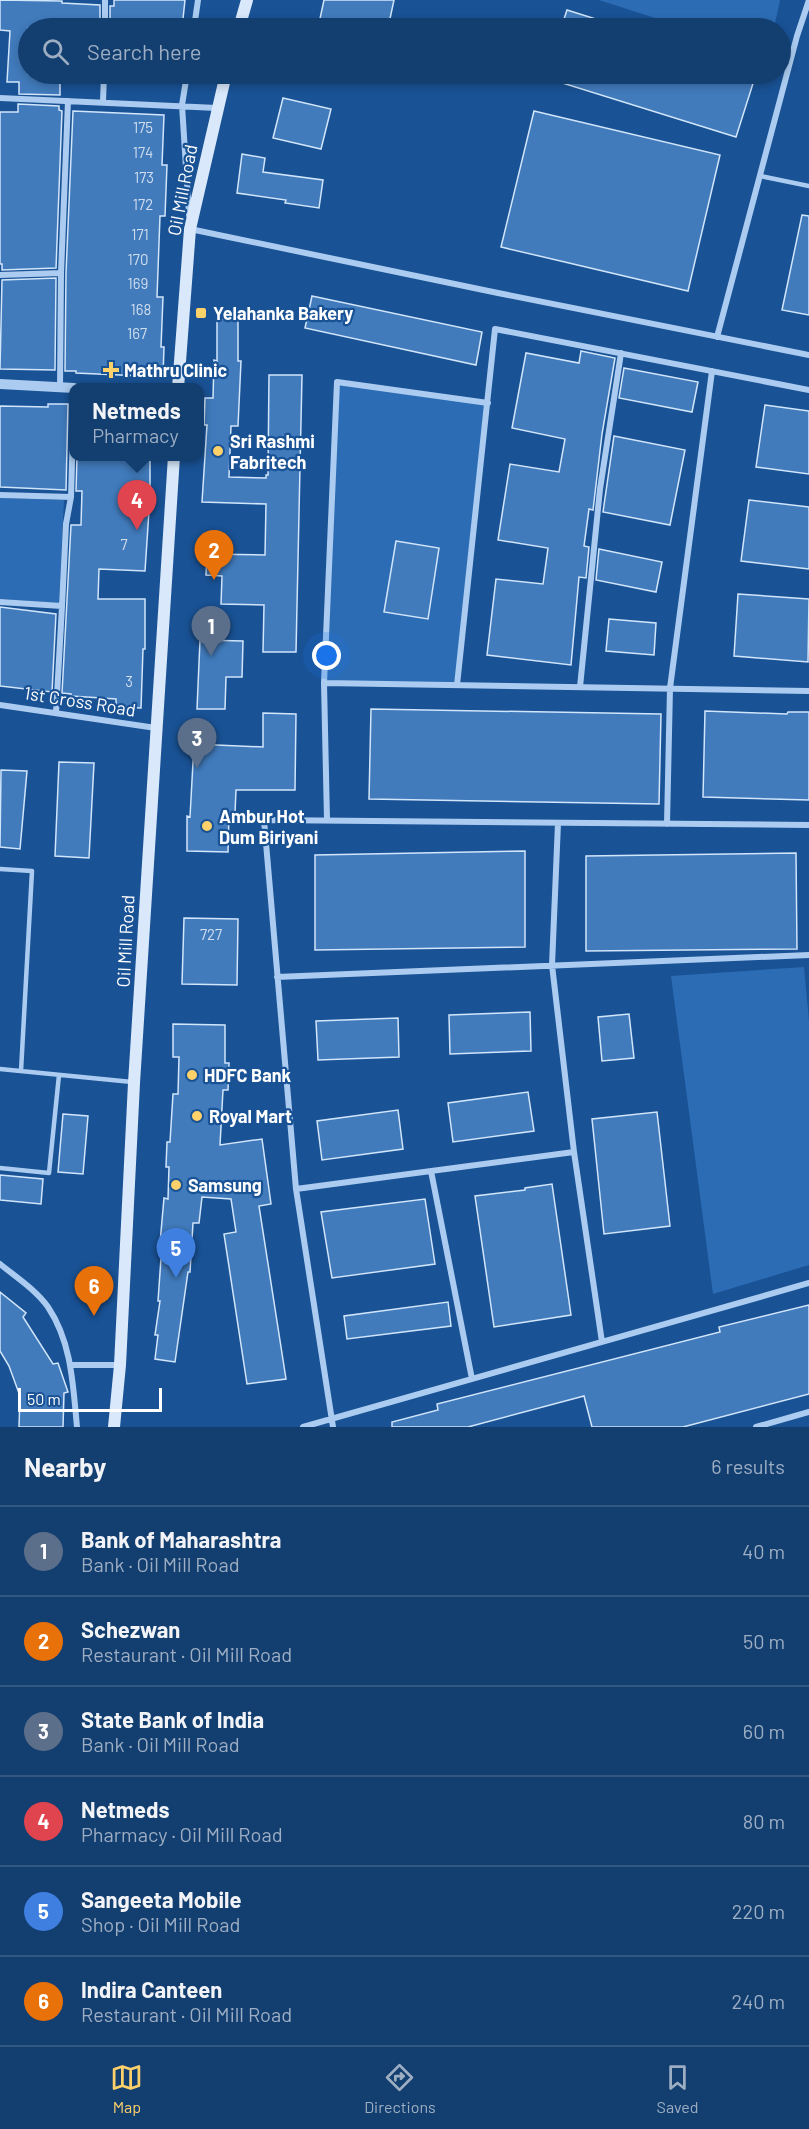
<!DOCTYPE html>
<html lang="en">
<head>
<meta charset="utf-8">
<style>
  body { margin:0; font-family:Barlow,sans-serif; background:#204978; color:#f1f3f6 }
  .scale { position:absolute; left:18px; bottom:15px; width:144px; box-sizing:border-box; padding-left:6px; border:3px solid #fff; border-top:0; font-size:16px; line-height:21px; white-space:nowrap; color:#fff; -webkit-text-stroke:4px #195295; paint-order:stroke }
  .you { position:absolute; left:327px; top:656px; width:21px; height:21px; margin:-15px; border:4px solid #fff; border-radius:50%; background:#1a73e8; box-shadow:0 0 0 9px #1a73e833 }
  .badge { display:grid; place-items:center; width:39px; height:39px; border-radius:50%; background:#ffd16a; color:#fff; font-size:20px; font-weight:700 }
  .pin { position:absolute; translate:-50% -50px; filter:drop-shadow(0 2px 3px #0008) }
  .pin::after { content:''; position:absolute; top:32px; width:21px; height:18px; background:inherit; clip-path:polygon(0 0,100% 0,50% 100%) }
  .popup { position:absolute; left:69px; top:383px; width:135px; height:78px; box-sizing:border-box; display:grid; place-content:center; border-radius:12px; background:#133e70; filter:drop-shadow(0 2px 4px #0005); font-size:20px; white-space:nowrap; color:#9daec3 }
  .popup b { font-size:22px; color:#f1f3f6 }
  .popup::after { content:''; position:absolute; left:50%; top:100%; margin-left:-12px; border:12px solid transparent; border-top-color:#133e70 }
  .list { margin:0; padding:0; list-style:none }
  h2 { display:flex; justify-content:space-between; align-items:center; height:78px; margin:0; padding:0 24px; font-size:26px }
  h2 small { font-size:20px; font-weight:400; color:#9daec3 }
  .list li { display:grid; grid-template-columns:39px 1fr auto; gap:18px; align-items:center; box-sizing:border-box; height:90px; padding:0 24px; border-top:2px solid #325783 }
  .list b { display:block; font-size:22px; white-space:nowrap }
  .list p { margin:0; font-size:20px; white-space:nowrap; color:#9daec3 }
  .list em { font-size:20px; font-style:normal; color:#9daec3 }
  .icon { flex:none; width:33px; height:33px; fill:none; stroke:currentColor; stroke-width:2; stroke-linecap:round; stroke-linejoin:round }
  .map { position:relative; flex:none; width:809px; height:1427px; overflow:hidden }
  .search { position:absolute; background:#133e70; box-shadow:0 3px 9px #0003; left:18px; right:18px; top:18px; height:66px; display:flex; align-items:center; gap:15px; box-sizing:border-box; padding:0 21px; border-radius:33px; color:#9daec3; font-size:22px }
  .sheet { height:618px; background:#133e70 }
  nav { display:flex; justify-content:space-around; align-items:center; box-sizing:border-box; height:84px; border-top:2px solid #325783; background:#133e70; font-size:16px; color:#9daec3 }
  nav a { display:grid; justify-items:center; gap:3px }
  nav .on { color:#ffd16a }
  .map>svg:first-child { display:block }
  .green { fill:#2c6cb4 }
  .building { fill:#417bbc; stroke:#d1e5fb; stroke-width:1.5 }
  .lines { fill:none; stroke-linecap:round; stroke-linejoin:round }
  .service { stroke:#abccf0; stroke-width:4.5 }
  .minor { stroke:#abccf0; stroke-width:6 }
  .tertiary { stroke:#abccf0; stroke-width:10 }
  .secondary { stroke:#d9e8fb; stroke-width:12 }
  .poi-dot { fill:#ffd16a; stroke:#195295; stroke-width:2 }
  .labels { text-anchor:middle; dominant-baseline:central; stroke-width:4.5; stroke-linejoin:round; paint-order:stroke }
  .number-label { font-size:15px; fill:#d0deee }
  .street-label { font-size:18px; fill:#fff; stroke:#195295 }
  .poi-label { font-size:18px; font-weight:bold; fill:#fff; stroke:#195295; text-anchor:start }
</style>
</head>
<body>
<div class="map">
<svg width="809" height="1427" viewBox="0 0 809 1427">
  <rect width="100%" height="100%" fill="#195295"/>
  <path class="green" d="M599,0H780L774,28H686Z
    M337,382L488,403L457,685L324,683Z
    M0,498L64,500L59,603L0,599Z
    M804,967L809,1021V1265L713,1294L671,976Z"/>
  <path class="building" d="M0,0L62,1V3L100,5V28H28V74H60V95L19,94V82H7L10,31L0,30Z
    M114,0H185L182,28H110V6H114Z
    M324,0H394L388,28H318Z
    M567,10L615,25V28H561Z
    M543,74H756L736,137L543,77Z
    M283,98L331,109L321,149L273,138Z
    M18,104L59,106V110L62,111L56,268L2,270V264H0V112H18Z
    M73,111L164,115L162,165H167L165,216H160L157,297H163L161,347H164L163,377L76,373V371H65L66,273Z
    M534,111L720,155L688,291L501,247Z
    M242,154L265,158L263,172L323,180L319,208L285,203L286,200L237,193Z
    M802,215L809,216V315L782,310Z
    M56,278L55,370L0,369L2,280Z
    M312,296L482,332L476,365L305,328Z
    M217,319H238V361H241L238,426H231L229,477L266,478V475H268L269,375H302L296,652H263L264,605L221,604L222,576L206,575L207,554L265,555L266,504L202,502L207,425H204L205,398H213L214,360L217,361Z
    M581,351L615,358L602,434L593,510L589,509L584,546L589,547L586,578L579,577L571,665L487,655L496,579L543,584L548,548L498,540L510,464L559,472L565,439L512,428L526,353L579,363Z
    M624,368L698,382L692,412L619,398Z
    M48,404H68L66,490L0,487V406L48,407Z
    M765,405L809,411V474L756,467Z
    M614,436L685,450L670,525L603,512Z
    M77,456H150V496L145,571L99,569L98,599H145V649H143L141,708L116,707V699L71,696V694L62,693L71,525H81L82,491H76Z
    M749,500L809,507V569L741,561Z
    M396,541L439,548L428,619L384,612Z
    M599,549L662,562L656,592L596,580Z
    M738,594L809,599L808,662L734,656Z
    M0,607L56,614L52,692L0,686Z
    M609,619L656,623L654,655L606,651Z
    M200,640L243,641L242,677H226L225,709H197Z
    M371,709L661,714L659,804L369,799Z
    M705,711L787,714L788,712H809V800L703,797Z
    M263,713L296,714L295,790H236L235,813H229L228,852L187,851V816L190,817L194,744L263,747Z
    M59,762L94,763L89,858L55,856Z
    M1,770L27,771L20,849L0,847Z
    M525,851V947L315,950V855Z
    M796,853L797,949L586,951V856Z
    M184,918L238,919L237,985L182,984Z
    M530,1012L531,1051L450,1054L449,1015Z
    M629,1014L634,1058L602,1061L598,1017Z
    M398,1018L399,1057L318,1060L316,1021Z
    M173,1024L225,1025V1063H229L228,1090H223L220,1145L262,1139L271,1204L259,1206L286,1379L247,1384L224,1234L236,1232L231,1199L202,1197L199,1223H193L190,1272H188L175,1362L155,1359L158,1335H155L160,1301H158L162,1244L160,1243L164,1198L168,1199L169,1167H166L167,1142H170L173,1094H178L179,1057H173Z
    M528,1092L534,1131L453,1142L448,1103Z
    M398,1110L403,1149L322,1160L317,1121Z
    M657,1112L670,1226L604,1234L592,1119Z
    M63,1114L88,1116L83,1174L58,1172Z
    M0,1175L43,1179L41,1204L0,1200Z
    M552,1184L571,1315L494,1327L475,1196L525,1190V1188Z
    M425,1199L435,1264L332,1278L321,1212Z
    M0,1292L26,1313L23,1317L53,1364L58,1363L68,1392L64,1393L63,1427H19L20,1396L9,1366L0,1351Z
    M448,1302L451,1326L347,1339L344,1316Z
    M809,1305V1394L683,1427H592L584,1396L468,1427H392V1422L438,1410L437,1404L720,1332L719,1327Z"/>
  <g class="lines">
    <path class="service" d="M760,176L809,186
      M0,869L32,871L21,1071
      M0,1069L132,1082
      M0,1168L49,1173L59,1075"/>
    <path class="minor" d="M105,28V0
      M194,28L198,0
      M187,74L182,105L189,215
      M0,98L217,108
      M103,102L104,74
      M190,229L498,293L809,355
      M0,275L61,273
      M717,337L797,36L809,0
      M60,387L61,273L68,101
      M0,495L71,497
      M0,602L62,606L66,524L71,497L74,393
      M324,683L809,691
      M457,685L495,329L809,390
      M580,687L600,489L621,353
      M0,705L156,728
      M56,713L62,606
      M327,820L324,683L337,382L488,403
      M558,823L552,965L574,1152L602,1342
      M667,824L670,688L712,371
      M277,977L809,955
      M431,1171L472,1379
      M296,1189L574,1152
      M0,1264C16,1277 36,1290 48,1307C72,1343 73,1386 77,1427
      M71,1365H120
      M303,1427L809,1283
      M333,1427L296,1189L264,820L809,825
      M756,1427L809,1412"/>
    <path class="tertiary" d="M0,384L74,388"/>
    <path class="secondary" d="M239,28L247,0
      M178,388L190,229L226,74
      M114,1427L120,1365L134,1083L174,456"/>
  </g>
  <g class="poi-dot">
    <rect x="195" y="307" width="12" height="12" rx="3"/>
    <path d="M108 361h6v6h6v6h-6v6h-6v-6h-6v-6h6z"/>
    <circle cx="218" cy="451" r="6"/>
    <circle cx="207" cy="826" r="6"/>
    <circle cx="192" cy="1075" r="6"/>
    <circle cx="197" cy="1116" r="6"/>
    <circle cx="176" cy="1185" r="6"/>
  </g>
  <g class="labels">
    <g class="number-label">
      <text x="143" y="127">175</text>
      <text x="143" y="152">174</text>
      <text x="144" y="177">173</text>
      <text x="143" y="204">172</text>
      <text x="140" y="234">171</text>
      <text x="138" y="259">170</text>
      <text x="138" y="283">169</text>
      <text x="141" y="309">168</text>
      <text x="137" y="333">167</text>
      <text x="124" y="544">7</text>
      <text x="129" y="681">3</text>
      <text x="211" y="934">727</text>
    </g>
    <g class="street-label">
      <text transform="translate(182 190) rotate(-79)">Oil Mill Road</text>
      <text transform="translate(80 701) rotate(9)">1st Cross Road</text>
      <text transform="translate(125 941) rotate(-87)">Oil Mill Road</text>
    </g>
    <g class="poi-label">
      <text x="213" y="313">Yelahanka Bakery</text>
      <text x="124" y="370">Mathru Clinic</text>
      <text x="230" y="441">Sri Rashmi<tspan x="230" dy="21">Fabritech</tspan></text>
      <text x="219" y="816">Ambur Hot<tspan x="219" dy="21">Dum Biriyani</tspan></text>
      <text x="204" y="1075">HDFC Bank</text>
      <text x="209" y="1116">Royal Mart</text>
      <text x="188" y="1185">Samsung</text>
    </g>
  </g>
</svg>
<div class="scale">50 m</div>
<div class="you"></div>
<div class="pin badge" style="left:211px;top:656px;background:#5c6f8a">1</div>
<div class="pin badge" style="left:214px;top:580px;background:#e8710a">2</div>
<div class="pin badge" style="left:197px;top:768px;background:#5c6f8a">3</div>
<div class="pin badge" style="left:137px;top:530px;background:#e0444e">4</div>
<div class="popup"><b>Netmeds</b>Pharmacy</div>
<div class="pin badge" style="left:176px;top:1278px;background:#3f7fe0">5</div>
<div class="pin badge" style="left:94px;top:1316px;background:#e8710a">6</div>
<div class="search"><svg class="icon" aria-label="search" viewBox="0 0 24 24"><circle cx="10" cy="10" r="6"/><path d="M15 15l6 6"/></svg>Search here</div>
</div>
<section class="sheet">
<h2>Nearby<small>6 results</small></h2>
<ul class="list">
<li><span class="badge" style="background:#5c6f8a">1</span><div><b>Bank of Maharashtra</b><p>Bank · Oil Mill Road</p></div><em>40 m</em></li>
<li><span class="badge" style="background:#e8710a">2</span><div><b>Schezwan</b><p>Restaurant · Oil Mill Road</p></div><em>50 m</em></li>
<li><span class="badge" style="background:#5c6f8a">3</span><div><b>State Bank of India</b><p>Bank · Oil Mill Road</p></div><em>60 m</em></li>
<li><span class="badge" style="background:#e0444e">4</span><div><b>Netmeds</b><p>Pharmacy · Oil Mill Road</p></div><em>80 m</em></li>
<li><span class="badge" style="background:#3f7fe0">5</span><div><b>Sangeeta Mobile</b><p>Shop · Oil Mill Road</p></div><em>220 m</em></li>
<li><span class="badge" style="background:#e8710a">6</span><div><b>Indira Canteen</b><p>Restaurant · Oil Mill Road</p></div><em>240 m</em></li>
</ul>
</section>
<nav>
<a class="on"><svg class="icon" aria-label="map" viewBox="0 0 24 24"><path d="M3 6l6-2 6 2 6-2v14l-6 2-6-2-6 2zM9 4v14M15 6v14"/></svg>Map</a>
<a><svg class="icon" aria-label="directions" viewBox="0 0 24 24"><path d="M12 3l9 9-9 9-9-9zM9 14v-3h6M13 9l2 2-2 2"/></svg>Directions</a>
<a><svg class="icon" aria-label="saved" viewBox="0 0 24 24"><path d="M7 4h10v16l-5-4-5 4z"/></svg>Saved</a>
</nav>
</body>
</html>
